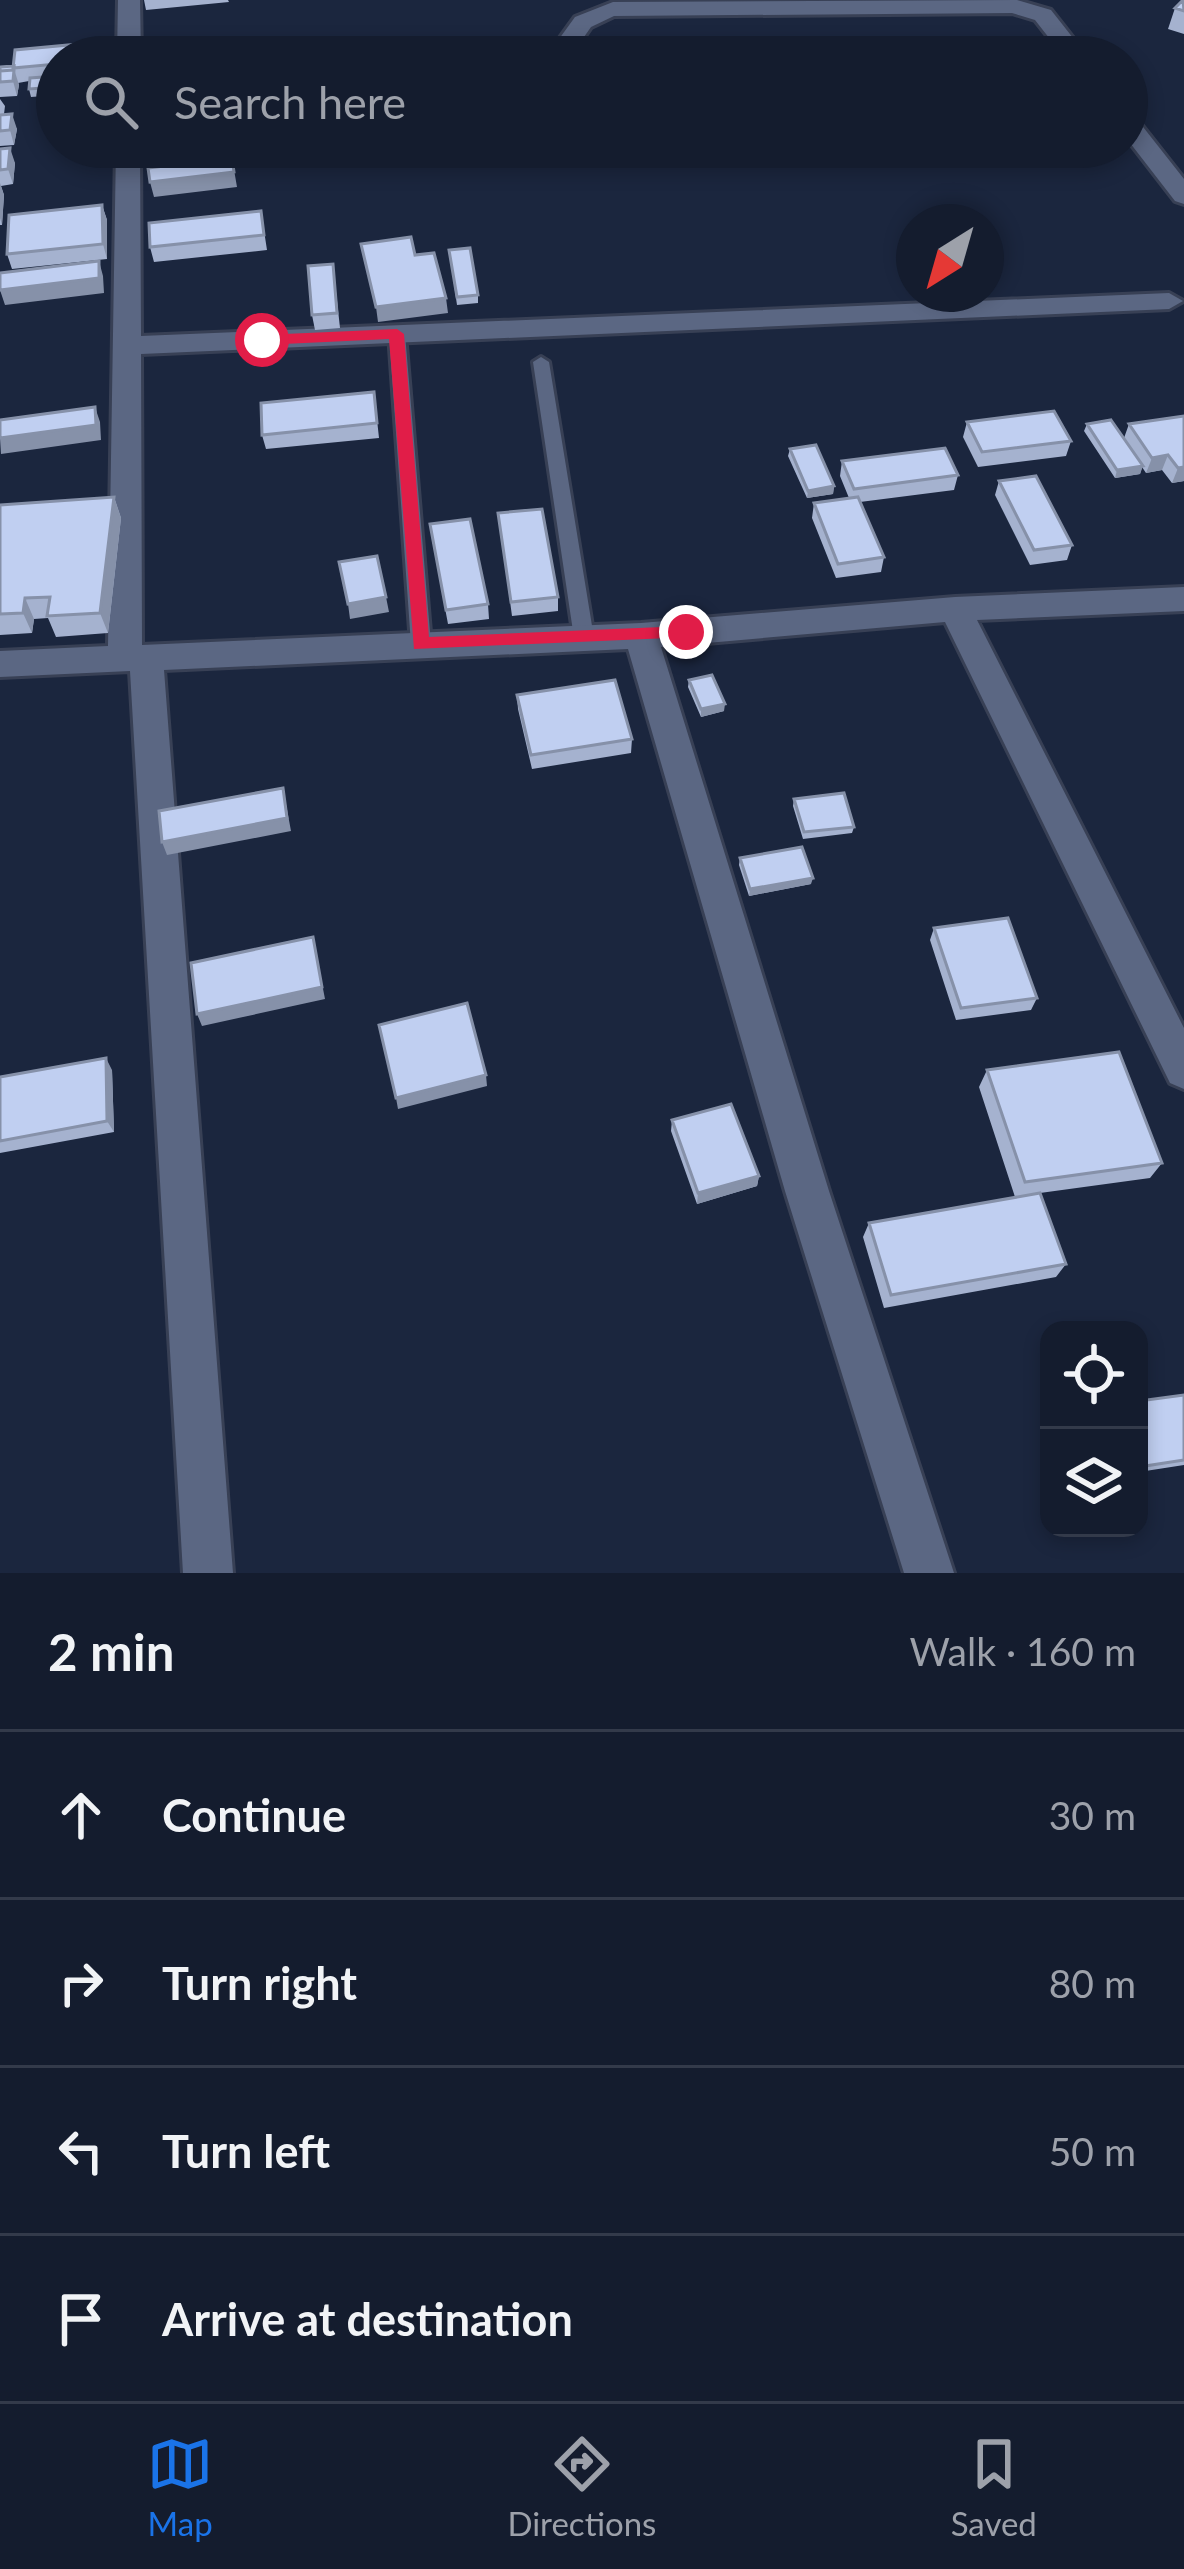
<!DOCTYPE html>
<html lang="en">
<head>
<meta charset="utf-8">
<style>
  body { margin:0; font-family:Lato,sans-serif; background:#1d2536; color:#f1f3f6 }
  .controls { position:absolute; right:36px; bottom:36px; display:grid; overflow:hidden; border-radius:24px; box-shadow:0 6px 18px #0003 }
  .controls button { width:108px; height:108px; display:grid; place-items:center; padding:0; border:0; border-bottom:3px solid #333a4a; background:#141c2e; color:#f1f3f6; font:60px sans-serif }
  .compass { position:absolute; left:896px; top:204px; width:108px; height:108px; border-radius:50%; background:#141c2e; box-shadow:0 6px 18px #0003; rotate:217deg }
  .stop { position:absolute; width:36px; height:36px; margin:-27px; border:9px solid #e11d48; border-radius:50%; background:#fff }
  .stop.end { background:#e11d48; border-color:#fff; box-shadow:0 3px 12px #0008 }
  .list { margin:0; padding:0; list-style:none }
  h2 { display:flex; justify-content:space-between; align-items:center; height:156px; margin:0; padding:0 48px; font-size:51px }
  h2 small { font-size:39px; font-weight:400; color:#9da1aa }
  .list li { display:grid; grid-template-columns:78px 1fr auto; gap:36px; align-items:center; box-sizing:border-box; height:168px; padding:0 48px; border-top:3px solid #333a4a }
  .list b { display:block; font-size:45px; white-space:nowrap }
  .list em { font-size:39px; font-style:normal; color:#9da1aa }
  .icon { flex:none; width:66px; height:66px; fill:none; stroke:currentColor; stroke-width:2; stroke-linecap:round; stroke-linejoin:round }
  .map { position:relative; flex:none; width:1184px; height:1573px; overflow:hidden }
  .search { position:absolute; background:#141c2e; box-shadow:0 6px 18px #0003; left:36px; right:36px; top:36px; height:132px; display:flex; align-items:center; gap:30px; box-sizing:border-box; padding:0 42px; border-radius:66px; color:#9da1aa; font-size:45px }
  .sheet { height:828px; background:#141c2e }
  nav { display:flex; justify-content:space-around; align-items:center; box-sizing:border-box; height:168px; border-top:3px solid #333a4a; background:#141c2e; font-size:33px; color:#9da1aa }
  nav a { display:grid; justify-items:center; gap:6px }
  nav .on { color:#1a73e8 }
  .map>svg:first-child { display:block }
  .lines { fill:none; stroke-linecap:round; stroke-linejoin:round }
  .service-casing { stroke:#384055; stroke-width:6 }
  .minor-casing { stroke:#384055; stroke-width:6 }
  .service { fill:#5b6783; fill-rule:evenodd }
  .minor { fill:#5b6783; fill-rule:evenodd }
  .wall { fill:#a5b2cf }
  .shaded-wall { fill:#8691a9 }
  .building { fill:#c0cff1; stroke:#8691a9; stroke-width:3 }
  .route { fill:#e11d48 }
</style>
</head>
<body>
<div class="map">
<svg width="1184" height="1573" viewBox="0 0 1184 1573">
  <rect width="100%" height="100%" fill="#1b263e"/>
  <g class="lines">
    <g class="service-casing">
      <path id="service" d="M397,329L405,334L431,644L421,651L411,644L389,334Z
        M541,357L549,362L594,638L584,645L574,638L533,362Z"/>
    </g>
    <g class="minor-casing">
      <path id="minor" d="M118,0H140L141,57H117Z
        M1017,0L1051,10L1088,57H1064L1035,20L1012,13L614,16L591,27L570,57H546L575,17L613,2Z
        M1127,116L1136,118L1184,179V204L1175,201L1127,139Z
        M116,147H140L141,336L1169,293L1183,301L1169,309L141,354L142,645L641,623L955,597L1184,587V611L977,620L1184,1028V1089L1170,1083L945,622L661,647L829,1191L954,1573H904L785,1191L628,649L164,670L233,1573H183L130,671L0,677V651L108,646Z"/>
    </g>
    <use href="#service" class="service"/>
    <use href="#minor" class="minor"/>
  </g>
  <path class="wall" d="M144,0H228L229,2L146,10Z
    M1184,0V34L1168,29L1175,8Z
    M101,42L105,57H57V95L31,97L29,89V81L18,83L16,76L19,85L17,96L0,97V67L14,66Z
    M0,99L5,106L4,114L17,129L14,145L0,146Z
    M162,147H249V156L165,163Z
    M0,149L15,163L13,184L1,186L4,195L2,225H0Z
    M102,205L107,220V259L12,269L7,254Z
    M261,211L267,250L154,262L150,247Z
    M449,250L478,295V303L457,305Z
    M333,264L340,328L315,330L312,315Z
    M374,392L379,438L266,449L262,435Z
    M1184,416V481L1172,483L1162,470L1146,473L1142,467L1140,474L1115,478L1084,431L1087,424L1124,438L1129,424Z
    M967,422L1071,441L1066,456L978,467L963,437Z
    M790,449L834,486L833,494L807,498L788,456Z
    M842,461L958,475L954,490L860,502L884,557L881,572L836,578L812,518L814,503L849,498L840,476Z
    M999,481L1072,545L1067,560L1030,565L995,495Z
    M114,497L121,518L108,633L56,637L48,618L34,619L32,633L0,635V505Z
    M498,513L558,597V611L512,616Z
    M432,539L488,604L489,619L448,624Z
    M689,680L724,711L701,717L688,687Z
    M517,695L632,739L631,753L532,769L518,709Z
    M794,799L854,827L852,833L803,839L793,806Z
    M740,858L811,884L749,896L739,865Z
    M934,928L1037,998L1031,1010L956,1020L930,940Z
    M112,1070L114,1132L0,1153V1077Z
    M987,1070L1162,1163L1150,1178L1040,1193L1066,1264L1056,1277L884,1308L863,1237L869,1223L1015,1197L979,1087Z
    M672,1120L759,1176L757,1186L697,1204L671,1131Z
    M1184,1395V1465L1139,1472V1401Z"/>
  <path class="shaded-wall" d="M14,69L19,85L17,96L13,81Z
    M12,114L17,129L14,145L10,130Z
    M10,148L15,163L13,184L8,169Z
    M232,158L237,187L154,197L150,182Z
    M0,183L4,195L2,225L0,218Z
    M102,205L107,220V259L103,244Z
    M99,261L103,276L104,293L5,305L0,290Z
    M446,298L448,313L378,322L376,307Z
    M95,407L100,422L101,440L1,454L0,438Z
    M1168,455L1162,470L1146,473L1152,458Z
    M1143,466L1140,474L1115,478L1117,470Z
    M1184,467V481L1172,483L1178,468Z
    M834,486L833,494L807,498L808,491Z
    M114,497L121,518L108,633L100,613Z
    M386,597L389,612L350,619L348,604Z
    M25,598L34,619L32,633L23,613Z
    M725,704L724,711L701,717V709Z
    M283,788L291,831L167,855L162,842Z
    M813,878L811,884L749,896L750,889Z
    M313,937L325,999L202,1026L197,1014Z
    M106,1058L112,1070L114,1132L107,1121Z
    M486,1075L487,1086L398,1109L396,1098Z
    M759,1176L757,1186L697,1204L698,1193Z"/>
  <path class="building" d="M1183,0L1184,11L1175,8Z
    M101,42V57H57V64L13,68L15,50Z
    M14,66L13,70L0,71V67Z
    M14,70L13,81L0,82V71Z
    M57,76V87L29,89L30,78Z
    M12,114L10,130L0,131V115Z
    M10,148L8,169L0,170V149Z
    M232,158L234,172L150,182L148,168Z
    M102,205L103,244L7,254L9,215Z
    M261,211L264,235L150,247L149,223Z
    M411,237L415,255L434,253L446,298L376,307L361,244Z
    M470,248L478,295L457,297L449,250Z
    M99,261V278L0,290V273Z
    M333,264L337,313L312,315L308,266Z
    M374,392L377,423L262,435L261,403Z
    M95,407L96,425L0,438V420Z
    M1054,411L1071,441L982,452L967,422Z
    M1184,416V467L1178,468L1168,455L1152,458L1129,424Z
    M1111,420L1143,466L1117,470L1087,424Z
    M816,445L834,486L808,491L790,449Z
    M945,448L958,475L854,489L842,461Z
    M1036,476L1072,545L1034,550L999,481Z
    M114,497L100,613L47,616L50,597L25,598L23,613L0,614V505Z
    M858,497L884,557L838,564L814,503Z
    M542,509L558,597L511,602L498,513Z
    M470,519L488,604L446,610L430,524Z
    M377,556L386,597L348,604L339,562Z
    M712,675L725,704L701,709L689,680Z
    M615,680L632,739L531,755L517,695Z
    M283,788L287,818L162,842L159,811Z
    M844,793L854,827L804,832L794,799Z
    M802,847L813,878L750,889L740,858Z
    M1008,918L1037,998L961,1008L934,928Z
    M313,937L322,987L197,1014L191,963Z
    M467,1003L486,1075L396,1098L379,1025Z
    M1119,1052L1162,1163L1025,1182L987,1070Z
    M106,1058L107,1121L0,1141V1077Z
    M731,1104L759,1176L698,1193L672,1120Z
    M1040,1193L1066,1264L891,1295L869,1223Z
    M1184,1395V1460L1145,1466L1139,1449V1401Z"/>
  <path class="route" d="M397,329L404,334L429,637L686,626L692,628V637L414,649L389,339L262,345L254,340L262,335Z"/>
</svg>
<div class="controls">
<button><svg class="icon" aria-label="locate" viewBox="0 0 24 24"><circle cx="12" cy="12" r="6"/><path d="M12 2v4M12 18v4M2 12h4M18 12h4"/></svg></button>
<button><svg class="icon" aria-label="layers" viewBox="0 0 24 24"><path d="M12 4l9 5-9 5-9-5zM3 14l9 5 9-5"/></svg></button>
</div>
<svg class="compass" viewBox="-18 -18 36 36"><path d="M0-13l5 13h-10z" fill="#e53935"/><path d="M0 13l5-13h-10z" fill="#9da1aa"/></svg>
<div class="stop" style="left:262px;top:340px"></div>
<div class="stop end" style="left:686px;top:632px"></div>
<div class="search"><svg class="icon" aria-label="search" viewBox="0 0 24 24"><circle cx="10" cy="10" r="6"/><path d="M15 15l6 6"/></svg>Search here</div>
</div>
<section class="sheet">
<h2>2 min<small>Walk · 160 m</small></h2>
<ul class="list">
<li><svg class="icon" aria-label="ahead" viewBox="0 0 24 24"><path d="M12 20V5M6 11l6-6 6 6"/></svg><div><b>Continue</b></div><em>30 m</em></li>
<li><svg class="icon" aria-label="right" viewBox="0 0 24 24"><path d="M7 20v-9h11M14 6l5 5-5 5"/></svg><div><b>Turn right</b></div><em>80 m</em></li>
<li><svg class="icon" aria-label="left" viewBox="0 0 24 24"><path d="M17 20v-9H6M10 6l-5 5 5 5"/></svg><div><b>Turn left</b></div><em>50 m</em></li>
<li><svg class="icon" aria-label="arrive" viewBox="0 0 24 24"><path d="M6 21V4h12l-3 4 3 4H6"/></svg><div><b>Arrive at destination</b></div></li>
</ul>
</section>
<nav>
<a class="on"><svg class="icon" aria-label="map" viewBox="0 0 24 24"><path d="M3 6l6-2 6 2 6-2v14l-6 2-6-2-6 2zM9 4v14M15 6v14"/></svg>Map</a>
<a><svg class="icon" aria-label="directions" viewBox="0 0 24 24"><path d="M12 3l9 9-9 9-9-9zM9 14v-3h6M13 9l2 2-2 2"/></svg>Directions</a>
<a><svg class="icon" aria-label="saved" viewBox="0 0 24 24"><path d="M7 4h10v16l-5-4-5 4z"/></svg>Saved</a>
</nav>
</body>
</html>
